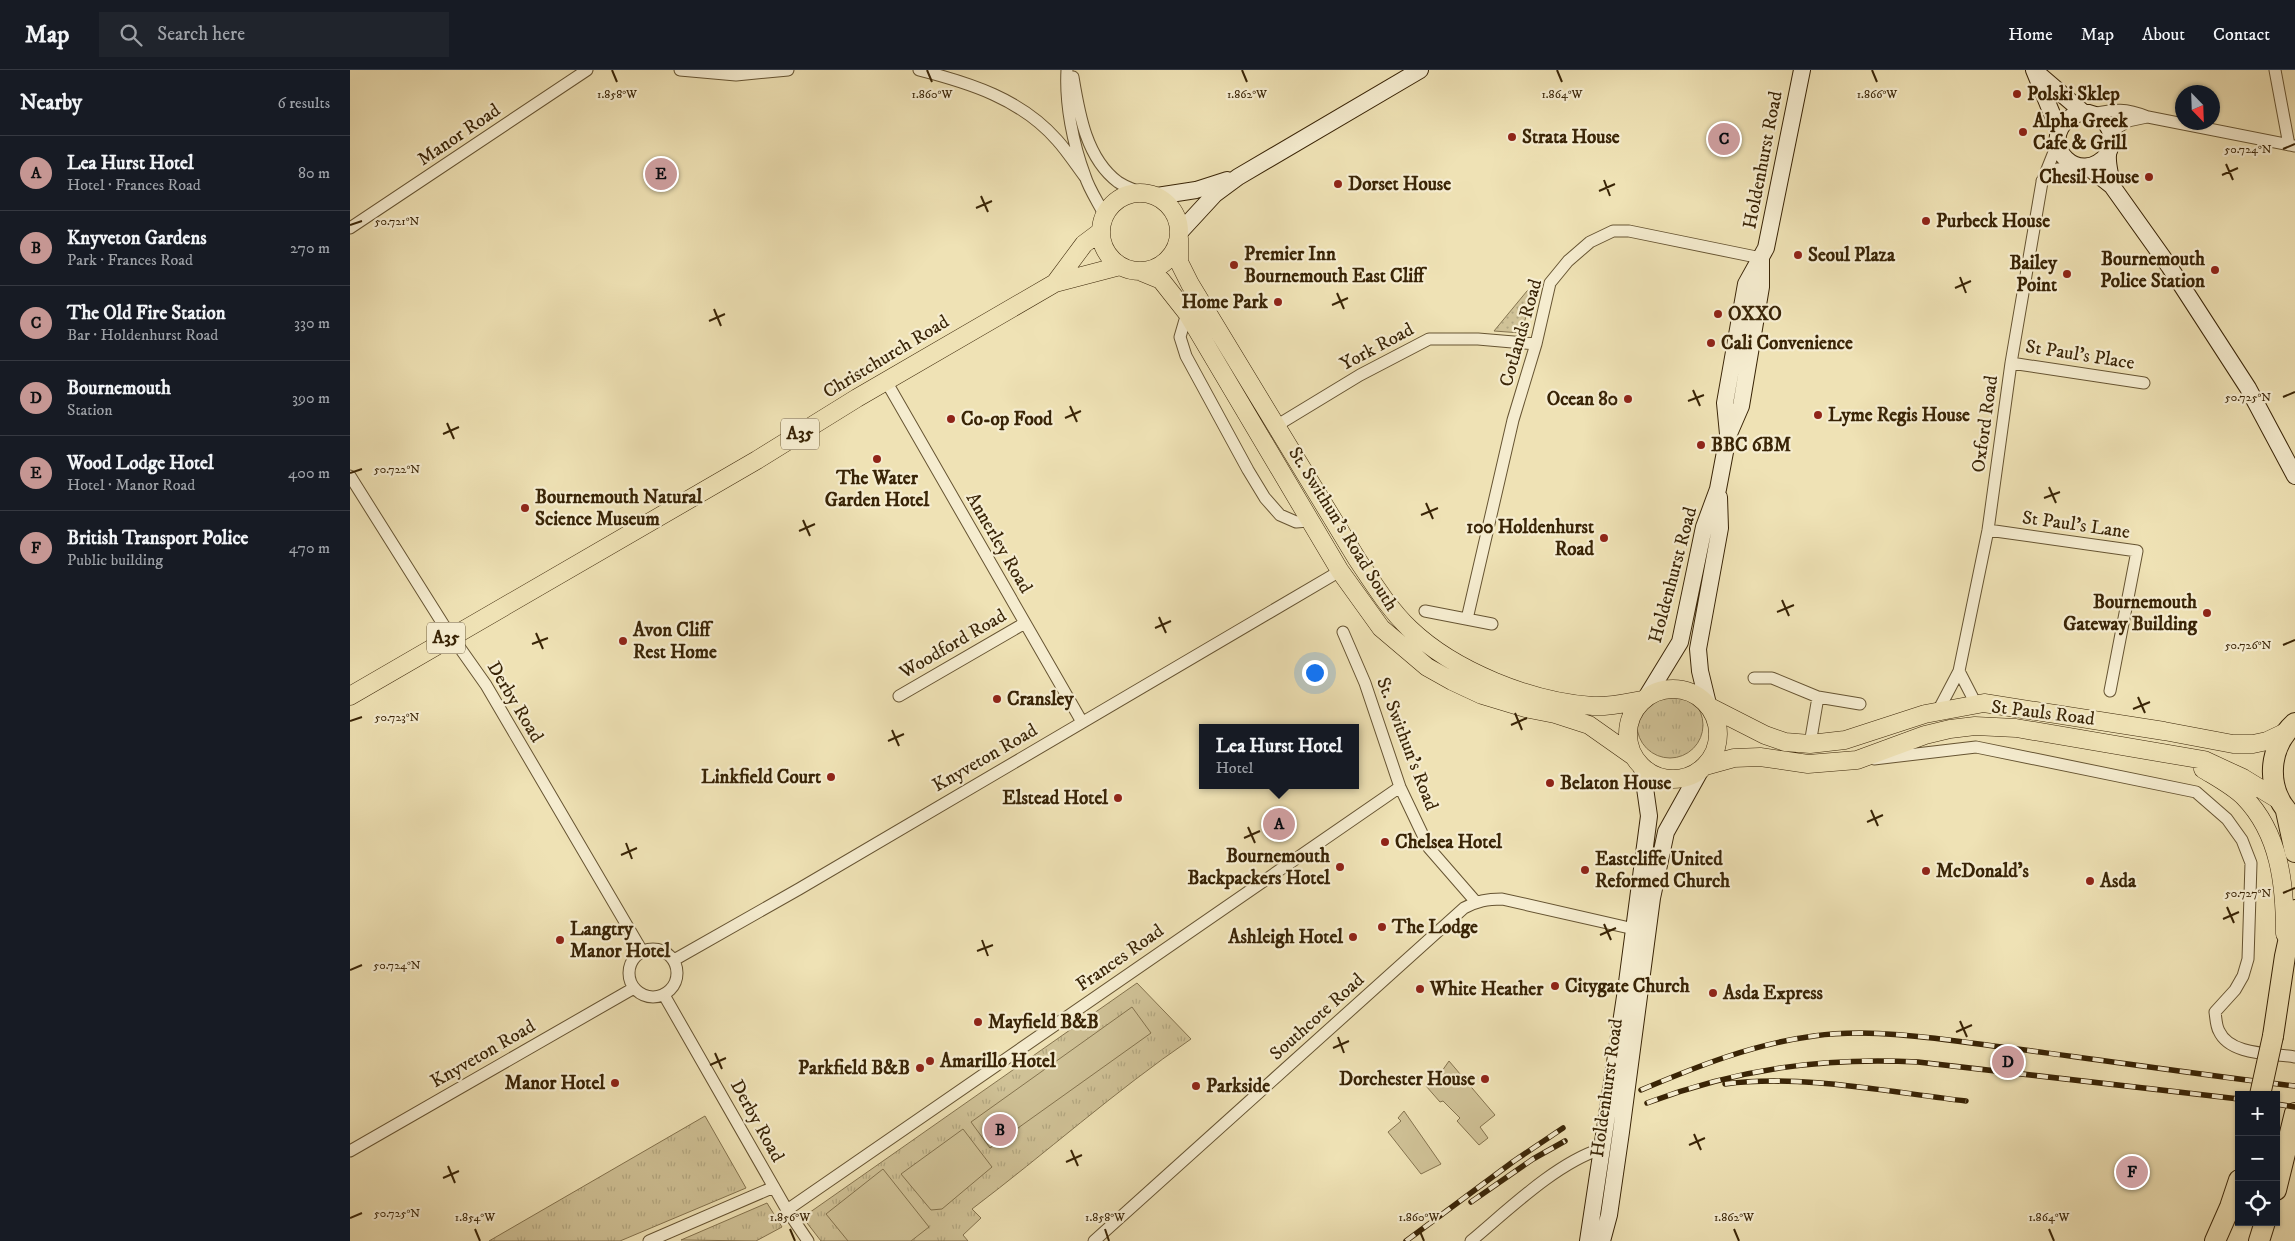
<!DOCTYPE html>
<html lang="en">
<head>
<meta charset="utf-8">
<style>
  body { margin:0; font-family:"IM FELL DW Pica",serif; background:#20242c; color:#f1f3f6 }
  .controls { position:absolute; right:15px; bottom:15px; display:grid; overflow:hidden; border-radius:0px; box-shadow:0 1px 4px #0004 }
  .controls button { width:45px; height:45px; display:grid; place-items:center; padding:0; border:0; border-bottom:1px solid #363941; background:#171b24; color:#f1f3f6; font:25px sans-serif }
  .compass { position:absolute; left:1825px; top:15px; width:45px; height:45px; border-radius:50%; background:#171b24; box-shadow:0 1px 4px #0004; rotate:157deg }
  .you { position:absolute; left:964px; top:602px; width:18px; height:18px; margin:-12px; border:4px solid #fff; border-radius:50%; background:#1a73e8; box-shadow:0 0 0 8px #1a73e833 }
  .badge { display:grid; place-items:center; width:32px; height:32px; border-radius:50%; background:#c59692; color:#111; font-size:16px; font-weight:700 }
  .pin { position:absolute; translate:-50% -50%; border:2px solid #fff; box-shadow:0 1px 5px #0006 }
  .popup { position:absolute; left:849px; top:654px; width:160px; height:65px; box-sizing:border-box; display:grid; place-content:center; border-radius:0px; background:#171b24; filter:drop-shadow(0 1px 4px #0005); font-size:16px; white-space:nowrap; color:#9ea1a6 }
  .popup b { font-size:19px; color:#f1f3f6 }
  .popup::after { content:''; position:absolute; left:50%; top:100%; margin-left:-10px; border:10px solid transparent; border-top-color:#171b24 }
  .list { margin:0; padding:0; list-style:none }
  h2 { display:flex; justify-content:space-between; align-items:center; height:65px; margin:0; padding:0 20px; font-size:21px }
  h2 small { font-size:16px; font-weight:400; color:#9ea1a6 }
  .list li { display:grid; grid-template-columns:32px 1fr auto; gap:15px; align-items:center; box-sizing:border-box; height:75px; padding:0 20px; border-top:1px solid #363941 }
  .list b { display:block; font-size:19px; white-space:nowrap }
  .list p { margin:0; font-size:16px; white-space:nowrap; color:#9ea1a6 }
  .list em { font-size:16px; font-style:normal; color:#9ea1a6 }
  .icon { flex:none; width:28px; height:28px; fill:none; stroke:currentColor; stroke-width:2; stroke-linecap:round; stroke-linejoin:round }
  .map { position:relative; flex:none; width:1945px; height:1171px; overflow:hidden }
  header { display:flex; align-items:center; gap:30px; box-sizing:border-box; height:70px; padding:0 25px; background:#171b24; border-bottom:1px solid #363941 }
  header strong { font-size:24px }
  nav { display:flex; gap:28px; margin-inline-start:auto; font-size:18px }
  .search { width:350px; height:45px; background:#20242c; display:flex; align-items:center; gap:12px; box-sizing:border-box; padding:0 18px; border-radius:0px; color:#9ea1a6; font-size:19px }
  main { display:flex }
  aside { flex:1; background:#171b24 }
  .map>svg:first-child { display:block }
  .grass { fill:url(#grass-dots); stroke:#84734e }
  .park { fill:url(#park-tufts); stroke:#84734e }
  .garden { fill:#d0c297; stroke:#84734e }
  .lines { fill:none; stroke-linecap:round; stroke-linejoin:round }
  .street-casing { stroke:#665432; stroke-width:13 }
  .secondary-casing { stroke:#392406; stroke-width:18 }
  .primary-casing { stroke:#392406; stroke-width:19 }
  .highway-casing { stroke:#392406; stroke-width:22 }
  .street { stroke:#f5eccf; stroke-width:11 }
  .secondary { stroke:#f5eccf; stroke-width:16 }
  .primary { stroke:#efe2b5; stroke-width:18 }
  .highway { stroke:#efe2b5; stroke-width:20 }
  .rail-casing { stroke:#392406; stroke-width:5.5 }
  .rail { stroke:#f5eccf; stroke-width:4; stroke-dasharray:11; stroke-linecap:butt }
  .highway-bridge-casing { stroke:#392406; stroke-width:22; stroke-linecap:butt }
  .highway-bridge { stroke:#efe2b5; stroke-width:20 }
  .ticks { fill:none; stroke:#392406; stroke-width:2 }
  .poi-dot { fill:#8f2418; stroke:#f5eccf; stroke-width:2 }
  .labels { text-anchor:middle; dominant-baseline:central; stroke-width:4.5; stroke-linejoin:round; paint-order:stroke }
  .shield { fill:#f5eccf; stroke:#716042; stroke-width:1 }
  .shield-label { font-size:18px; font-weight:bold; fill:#392406 }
  .poi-label { font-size:19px; font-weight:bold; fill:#392406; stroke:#f5eccf; text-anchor:start }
  .street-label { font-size:19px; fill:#392406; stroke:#f5eccf }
  .ticks-label { font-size:12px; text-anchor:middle; fill:#392406; stroke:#f5eccf; stroke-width:4.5; stroke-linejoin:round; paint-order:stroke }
</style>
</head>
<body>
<header>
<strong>Map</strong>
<div class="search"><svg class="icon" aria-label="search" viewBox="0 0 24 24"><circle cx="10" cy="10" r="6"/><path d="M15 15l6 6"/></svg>Search here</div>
<nav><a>Home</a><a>Map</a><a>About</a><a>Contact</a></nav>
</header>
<main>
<aside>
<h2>Nearby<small>6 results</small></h2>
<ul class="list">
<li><span class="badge">A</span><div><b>Lea Hurst Hotel</b><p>Hotel · Frances Road</p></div><em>80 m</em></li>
<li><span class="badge">B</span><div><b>Knyveton Gardens</b><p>Park · Frances Road</p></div><em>270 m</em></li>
<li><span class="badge">C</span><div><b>The Old Fire Station</b><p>Bar · Holdenhurst Road</p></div><em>330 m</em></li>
<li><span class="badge">D</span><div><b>Bournemouth</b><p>Station</p></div><em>390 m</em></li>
<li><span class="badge">E</span><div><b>Wood Lodge Hotel</b><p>Hotel · Manor Road</p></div><em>400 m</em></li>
<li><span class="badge">F</span><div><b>British Transport Police</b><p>Public building</p></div><em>470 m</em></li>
</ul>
</aside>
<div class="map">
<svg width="1945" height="1171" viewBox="0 0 1945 1171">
  <defs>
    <pattern id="grass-dots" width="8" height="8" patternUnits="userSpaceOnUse" patternTransform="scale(1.25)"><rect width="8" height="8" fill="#d0c297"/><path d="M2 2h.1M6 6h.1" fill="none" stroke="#b3a781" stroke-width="1.8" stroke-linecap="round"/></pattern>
    <pattern id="park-tufts" width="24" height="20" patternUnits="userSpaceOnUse" patternTransform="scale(1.25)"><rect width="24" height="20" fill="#d0c297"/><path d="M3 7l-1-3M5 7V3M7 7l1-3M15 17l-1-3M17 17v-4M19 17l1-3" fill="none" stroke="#b3a781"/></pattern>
  </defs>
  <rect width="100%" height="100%" fill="#efe2b5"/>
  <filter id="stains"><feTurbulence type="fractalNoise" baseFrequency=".004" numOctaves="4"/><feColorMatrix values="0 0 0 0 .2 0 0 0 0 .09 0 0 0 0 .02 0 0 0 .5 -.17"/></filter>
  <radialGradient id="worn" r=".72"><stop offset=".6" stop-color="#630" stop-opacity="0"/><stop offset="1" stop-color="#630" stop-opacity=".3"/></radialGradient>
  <path class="grass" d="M1185,217L1171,263L1144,261L1177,221Z"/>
  <path class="park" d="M1287 655a33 33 0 1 1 66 0a33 33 0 1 1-66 0Z
    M787,913L841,969C765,1021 696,1083 622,1139L631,1148L613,1165L618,1171H471L454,1149L456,1145Z
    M355,1046L396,1118L270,1171H139Z
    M417,1133L432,1157L406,1171L331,1170Z"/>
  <path class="garden" d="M782,937L801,963L640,1078L621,1052Z
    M1099,991L1145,1045L1130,1057L1138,1068L1129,1075L1107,1051L1110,1048L1093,1031L1090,1032L1076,1016L1092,1001Z
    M1054,1041L1091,1094L1071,1104L1038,1062L1051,1051L1048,1048Z
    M613,1059L642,1097L592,1139L581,1140L551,1104Z
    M533,1099L579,1157L561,1171H498L476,1144Z"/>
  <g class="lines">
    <g class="street-casing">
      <path id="street" d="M330,0L386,5L438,0
        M569,0C620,13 671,29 707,70C717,81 726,95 735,107
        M717,0C715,34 723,74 735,106C739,119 748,132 754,144
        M1925,0L1939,75
        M723,7C729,43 736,88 768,112C774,116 782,119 789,122
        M1741,44C1766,39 1775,38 1798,47L1945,76
        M1763,71L1767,58L1778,51L1797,47
        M1692,111L1708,99L1729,97
        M0,158L237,0
        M837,243L830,267L836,286L898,400L915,428L930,445L946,452L959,451
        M1661,293L1794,313
        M536,311L732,652
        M926,356L1010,305L1079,269H1128L1186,274
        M0,406L93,554L136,615L292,881
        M1638,460L1787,481L1760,621
        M1075,541L1142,554
        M1117,549L1163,350L1186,274L1200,213L1218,191L1240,172L1263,161H1279L1411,188
        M993,562L1015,613L1050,717L1079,778L1126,832
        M1609,601L1626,634
        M1404,608H1422L1468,627L1510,634
        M549,626L675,553
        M1588,641L1609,601L1638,460L1661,293L1692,112L1708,72
        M1460,674L1468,627
        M1524,689L1626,677L1846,722L1877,749L1892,770L1901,793L1898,889L1893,906L1885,920L1865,942C1866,948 1866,956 1869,961C1880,986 1923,983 1945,987
        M279 903a24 24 0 1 1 48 0a24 24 0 1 1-48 0Z
        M324,890L449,819L990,501
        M314,925L437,1140L458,1171
        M0,1081L284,918
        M437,1140L1050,717
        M299,1171L424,1117
        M744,1171L1114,838C1127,831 1137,829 1152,829L1284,859
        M1121,1171C1157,1141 1206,1093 1251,1079"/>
    </g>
    <g class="secondary-casing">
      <path id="secondary" d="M1684,0L1709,61
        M1686,2L1734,43
        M1758,84C1729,118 1689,75 1717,50C1723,45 1731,42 1739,43C1753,46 1764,59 1761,74C1761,78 1758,81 1758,85C1757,95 1761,106 1762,116
        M1738,97L1762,116L1819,196L1898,318L1945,406
        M807,126L846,120L877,110
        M829,163L865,124L888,107L1070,0
        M1378,364L1375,333L1396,214L1416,178L1452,0
        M1297,626L1330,572L1354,457L1368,419L1378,366L1391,336L1411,217V188
        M1358,634L1350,601L1348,579L1370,458L1369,427
        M1238,1171L1276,920L1299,746L1292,697
        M1252,1171L1259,1145L1271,1062L1302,828L1316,762L1350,701"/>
    </g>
    <g class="primary-casing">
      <path id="primary" d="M751 162a39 39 0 1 1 78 0a39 39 0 1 1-78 0Z
        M829,168V192L840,214L1007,489C1023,513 1039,539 1060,559C1104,601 1181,632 1243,636C1259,637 1276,633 1292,630
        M789,201L811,210L837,243L990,501L1031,558L1077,597L1102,611L1132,625L1175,638L1205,644L1239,655L1283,686
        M705,213L734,174L750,162
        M1278 664a45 45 0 1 1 90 0a45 45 0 1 1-90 0Z
        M0,626L407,390L507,328L705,213L770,196
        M1360,637L1415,665L1435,672L1460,674L1495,670L1575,644L1634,633L1814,661L1883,674H1903L1917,671L1934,663
        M1355,696L1384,688L1410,687L1458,694L1507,690L1575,665L1600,659L1625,656L1666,658L1854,690L1893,708L1929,730
        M1853,699C1866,707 1883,716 1894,727C1930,764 1935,815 1935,864"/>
    </g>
    <g class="highway-casing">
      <path id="highway" d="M1945,653C1916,679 1915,723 1945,749
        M1936,741L1945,782
        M1923,966L1935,886L1945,840
        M1926,1120L1945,1043
        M1865,1171L1880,1137L1889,1110
        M1909,1171L1915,1152"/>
    </g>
    <use href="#street" class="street"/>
    <use href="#secondary" class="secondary"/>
    <use href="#primary" class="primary"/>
    <use href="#highway" class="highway"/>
    <g class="rail-casing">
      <path id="rail" d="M1375,1014C1452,1004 1538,1022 1616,1031
        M1291,1020C1348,996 1403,974 1464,966C1528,957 1604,971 1667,979C1760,991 1852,1005 1945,1016
        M1297,1033C1387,999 1473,987 1568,992L1889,1029
        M1926,1034L1945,1037
        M1121,1132L1183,1089L1215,1071
        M1056,1171L1164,1091L1213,1058"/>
    </g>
    <use href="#rail" class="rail"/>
    <g class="highway-bridge-casing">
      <path id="highway-bridge" d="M1910,1025L1923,966"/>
    </g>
    <use href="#highway-bridge" class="highway-bridge"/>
  </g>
  <path class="ticks" d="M262,0L267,12M577,0L582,12M892,0L897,12M1207,0L1212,12M1522,0L1527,12M1933,79L1945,74M1876,94L1883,110M1872,105L1888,98M1254,110L1260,126M1249,121L1265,114M631,126L638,142M626,138L642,131M0,155L12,151M1610,207L1616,223M1605,218L1621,211M987,223L994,239M982,235L998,228M364,239L371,256M359,251L375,244M1343,320L1350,336M1933,327L1945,322M1338,331L1354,325M720,336L727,352M715,348L731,341M97,353L104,369M93,364L109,357M0,403L12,399M1699,417L1706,433M1694,428L1710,422M1076,433L1083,449M1071,445L1088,438M453,450L460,466M449,461L465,454M1432,530L1439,546M1427,542L1444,535M809,547L816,563M805,558L821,551M186,563L193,579M182,574L198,568M1933,575L1945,570M1788,627L1795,643M1783,639L1800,632M1165,643L1172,660M0,651L12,647M1161,655L1177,648M542,660L549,676M538,671L554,664M1521,740L1528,756M1517,752L1533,745M898,757L905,773M894,768L910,761M276,773L282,789M271,785L287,778M1933,823L1945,818M1877,837L1884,853M1873,849L1889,842M1254,854L1261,870M1250,865L1266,858M632,870L638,886M627,881L643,875M0,900L12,895M1610,951L1617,967M1606,962L1622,955M988,967L994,983M983,978L999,971M365,983L372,999M360,995L376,988M1344,1064L1351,1080M1339,1075L1355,1068M721,1080L728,1096M716,1092L732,1085M98,1096L105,1113M93,1108L109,1101M0,1148L12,1143M125,1159L130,1171M440,1159L445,1171M755,1159L759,1171M1069,1159L1074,1171M1384,1159L1389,1171M1699,1159L1704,1171"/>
  <g class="poi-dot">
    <circle cx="1667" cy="24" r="5"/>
    <circle cx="1673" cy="62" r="5"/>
    <circle cx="1162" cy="67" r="5"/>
    <circle cx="1799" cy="107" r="5"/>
    <circle cx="988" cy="114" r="5"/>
    <circle cx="1576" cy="151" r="5"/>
    <circle cx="1448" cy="185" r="5"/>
    <circle cx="884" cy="195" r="5"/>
    <circle cx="1865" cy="200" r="5"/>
    <circle cx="1717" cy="204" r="5"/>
    <circle cx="928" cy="232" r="5"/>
    <circle cx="1368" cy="244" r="5"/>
    <circle cx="1361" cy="273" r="5"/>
    <circle cx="1278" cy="329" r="5"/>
    <circle cx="1468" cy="345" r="5"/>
    <circle cx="601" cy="349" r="5"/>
    <circle cx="1351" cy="375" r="5"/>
    <circle cx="527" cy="389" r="5"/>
    <circle cx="175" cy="438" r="5"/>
    <circle cx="1254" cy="468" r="5"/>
    <circle cx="1857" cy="543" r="5"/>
    <circle cx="273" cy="571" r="5"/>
    <circle cx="647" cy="629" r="5"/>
    <circle cx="481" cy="707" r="5"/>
    <circle cx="1200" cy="713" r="5"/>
    <circle cx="768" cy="728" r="5"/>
    <circle cx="1035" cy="772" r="5"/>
    <circle cx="990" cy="797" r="5"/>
    <circle cx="1235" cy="800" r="5"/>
    <circle cx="1576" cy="801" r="5"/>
    <circle cx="1740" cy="811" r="5"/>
    <circle cx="1032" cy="857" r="5"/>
    <circle cx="1003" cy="867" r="5"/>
    <circle cx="210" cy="870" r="5"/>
    <circle cx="1205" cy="916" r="5"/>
    <circle cx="1070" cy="919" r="5"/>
    <circle cx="1363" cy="923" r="5"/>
    <circle cx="628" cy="952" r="5"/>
    <circle cx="580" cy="991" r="5"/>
    <circle cx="570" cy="998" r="5"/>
    <circle cx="1135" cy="1009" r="5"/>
    <circle cx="265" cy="1013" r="5"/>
    <circle cx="846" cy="1016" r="5"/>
  </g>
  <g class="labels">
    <g class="shield">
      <rect x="431" y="348.5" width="38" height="31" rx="4"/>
      <rect x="77" y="552.5" width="38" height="31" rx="4"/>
    </g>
    <g class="shield-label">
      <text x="450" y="364">A35</text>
      <text x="96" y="568">A35</text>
    </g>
    <g class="poi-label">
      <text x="1677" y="24">Polski Sklep</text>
      <text x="1683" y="51">Alpha Greek<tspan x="1683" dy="22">Cafe &amp; Grill</tspan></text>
      <text x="1172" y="67">Strata House</text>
      <text x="1789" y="107" text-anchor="end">Chesil House</text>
      <text x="998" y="114">Dorset House</text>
      <text x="1586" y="151">Purbeck House</text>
      <text x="894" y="184">Premier Inn<tspan x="894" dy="22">Bournemouth East Cliff</tspan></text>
      <text x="1458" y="185">Seoul Plaza</text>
      <text x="1855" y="189" text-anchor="end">Bournemouth<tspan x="1855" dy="22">Police Station</tspan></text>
      <text x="1707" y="193" text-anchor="end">Bailey<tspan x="1707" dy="22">Point</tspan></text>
      <text x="918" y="232" text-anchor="end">Home Park</text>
      <text x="1378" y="244">OXXO</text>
      <text x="1371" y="273">Cali Convenience</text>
      <text x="1268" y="329" text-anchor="end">Ocean 80</text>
      <text x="1478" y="345">Lyme Regis House</text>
      <text x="611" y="349">Co-op Food</text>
      <text x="1361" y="375">BBC 6BM</text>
      <text x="527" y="408" text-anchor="middle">The Water<tspan x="527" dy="22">Garden Hotel</tspan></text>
      <text x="185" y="427">Bournemouth Natural<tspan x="185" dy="22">Science Museum</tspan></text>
      <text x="1244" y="457" text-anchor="end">100 Holdenhurst<tspan x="1244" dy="22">Road</tspan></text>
      <text x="1847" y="532" text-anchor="end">Bournemouth<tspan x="1847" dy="22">Gateway Building</tspan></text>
      <text x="283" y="560">Avon Cliff<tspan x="283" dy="22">Rest Home</tspan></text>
      <text x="657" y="629">Cransley</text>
      <text x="471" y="707" text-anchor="end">Linkfield Court</text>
      <text x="1210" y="713">Belaton House</text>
      <text x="758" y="728" text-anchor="end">Elstead Hotel</text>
      <text x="1045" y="772">Chelsea Hotel</text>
      <text x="980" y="786" text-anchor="end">Bournemouth<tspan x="980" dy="22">Backpackers Hotel</tspan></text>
      <text x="1245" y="789">Eastcliffe United<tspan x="1245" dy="22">Reformed Church</tspan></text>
      <text x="1586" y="801">McDonald's</text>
      <text x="1750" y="811">Asda</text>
      <text x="1042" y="857">The Lodge</text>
      <text x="220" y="859">Langtry<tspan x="220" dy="22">Manor Hotel</tspan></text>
      <text x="993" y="867" text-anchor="end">Ashleigh Hotel</text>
      <text x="1215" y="916">Citygate Church</text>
      <text x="1080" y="919">White Heather</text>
      <text x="1373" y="923">Asda Express</text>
      <text x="638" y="952">Mayfield B&amp;B</text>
      <text x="590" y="991">Amarillo Hotel</text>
      <text x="560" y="998" text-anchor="end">Parkfield B&amp;B</text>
      <text x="1125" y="1009" text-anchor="end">Dorchester House</text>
      <text x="255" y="1013" text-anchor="end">Manor Hotel</text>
      <text x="856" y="1016">Parkside</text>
    </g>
    <g class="street-label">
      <text transform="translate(109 65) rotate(-34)">Manor Road</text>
      <text transform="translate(1413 90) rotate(-79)">Holdenhurst Road</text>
      <text transform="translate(1171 263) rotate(-74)">Cotlands Road</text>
      <text transform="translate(1027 277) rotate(-28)">York Road</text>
      <text transform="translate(1730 285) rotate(9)">St Paul's Place</text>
      <text transform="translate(536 287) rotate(-31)">Christchurch Road</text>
      <text transform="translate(1635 354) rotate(-82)">Oxford Road</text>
      <text transform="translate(1726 455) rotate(8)">St Paul's Lane</text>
      <text transform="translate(993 459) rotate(58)">St. Swithun's Road South</text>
      <text transform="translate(649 473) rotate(60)">Annerley Road</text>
      <text transform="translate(1323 505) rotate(-75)">Holdenhurst Road</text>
      <text transform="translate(603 574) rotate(-30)">Woodford Road</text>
      <text transform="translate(165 632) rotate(59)">Derby Road</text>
      <text transform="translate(1693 643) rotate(7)">St Pauls Road</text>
      <text transform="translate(1057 674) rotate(69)">St. Swithun's Road</text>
      <text transform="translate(635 688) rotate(-30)">Knyveton Road</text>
      <text transform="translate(770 888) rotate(-35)">Frances Road</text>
      <text transform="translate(967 947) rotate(-42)">Southcote Road</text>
      <text transform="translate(133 984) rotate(-30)">Knyveton Road</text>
      <text transform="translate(1257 1018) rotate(-82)">Holdenhurst Road</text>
      <text transform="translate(407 1051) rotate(61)">Derby Road</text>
    </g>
  </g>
  <g class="ticks-label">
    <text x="267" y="28">1.858°W</text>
    <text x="582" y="28">1.860°W</text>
    <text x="897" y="28">1.862°W</text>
    <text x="1212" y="28">1.864°W</text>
    <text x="1527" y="28">1.866°W</text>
    <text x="1898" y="83">50.724°N</text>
    <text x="47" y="155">50.721°N</text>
    <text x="1898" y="331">50.725°N</text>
    <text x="47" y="403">50.722°N</text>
    <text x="1898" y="579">50.726°N</text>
    <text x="47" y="651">50.723°N</text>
    <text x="1898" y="827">50.727°N</text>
    <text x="47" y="899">50.724°N</text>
    <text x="47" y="1147">50.725°N</text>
    <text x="125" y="1151">1.854°W</text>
    <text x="440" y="1151">1.856°W</text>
    <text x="755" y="1151">1.858°W</text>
    <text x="1069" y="1151">1.860°W</text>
    <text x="1384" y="1151">1.862°W</text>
    <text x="1699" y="1151">1.864°W</text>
  </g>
  <rect width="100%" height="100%" filter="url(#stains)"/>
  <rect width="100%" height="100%" fill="url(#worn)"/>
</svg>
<div class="controls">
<button>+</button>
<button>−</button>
<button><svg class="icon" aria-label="locate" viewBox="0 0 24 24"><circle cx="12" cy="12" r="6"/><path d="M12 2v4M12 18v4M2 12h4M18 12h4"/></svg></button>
</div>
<svg class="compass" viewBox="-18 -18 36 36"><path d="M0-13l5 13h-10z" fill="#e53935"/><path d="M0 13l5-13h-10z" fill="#9ea1a6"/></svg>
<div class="you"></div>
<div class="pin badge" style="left:929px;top:754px">A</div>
<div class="popup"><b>Lea Hurst Hotel</b>Hotel</div>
<div class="pin badge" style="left:650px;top:1060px">B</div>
<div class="pin badge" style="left:1374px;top:69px">C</div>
<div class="pin badge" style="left:1658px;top:992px">D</div>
<div class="pin badge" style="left:311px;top:104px">E</div>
<div class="pin badge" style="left:1782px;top:1102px">F</div>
</div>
</main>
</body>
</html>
